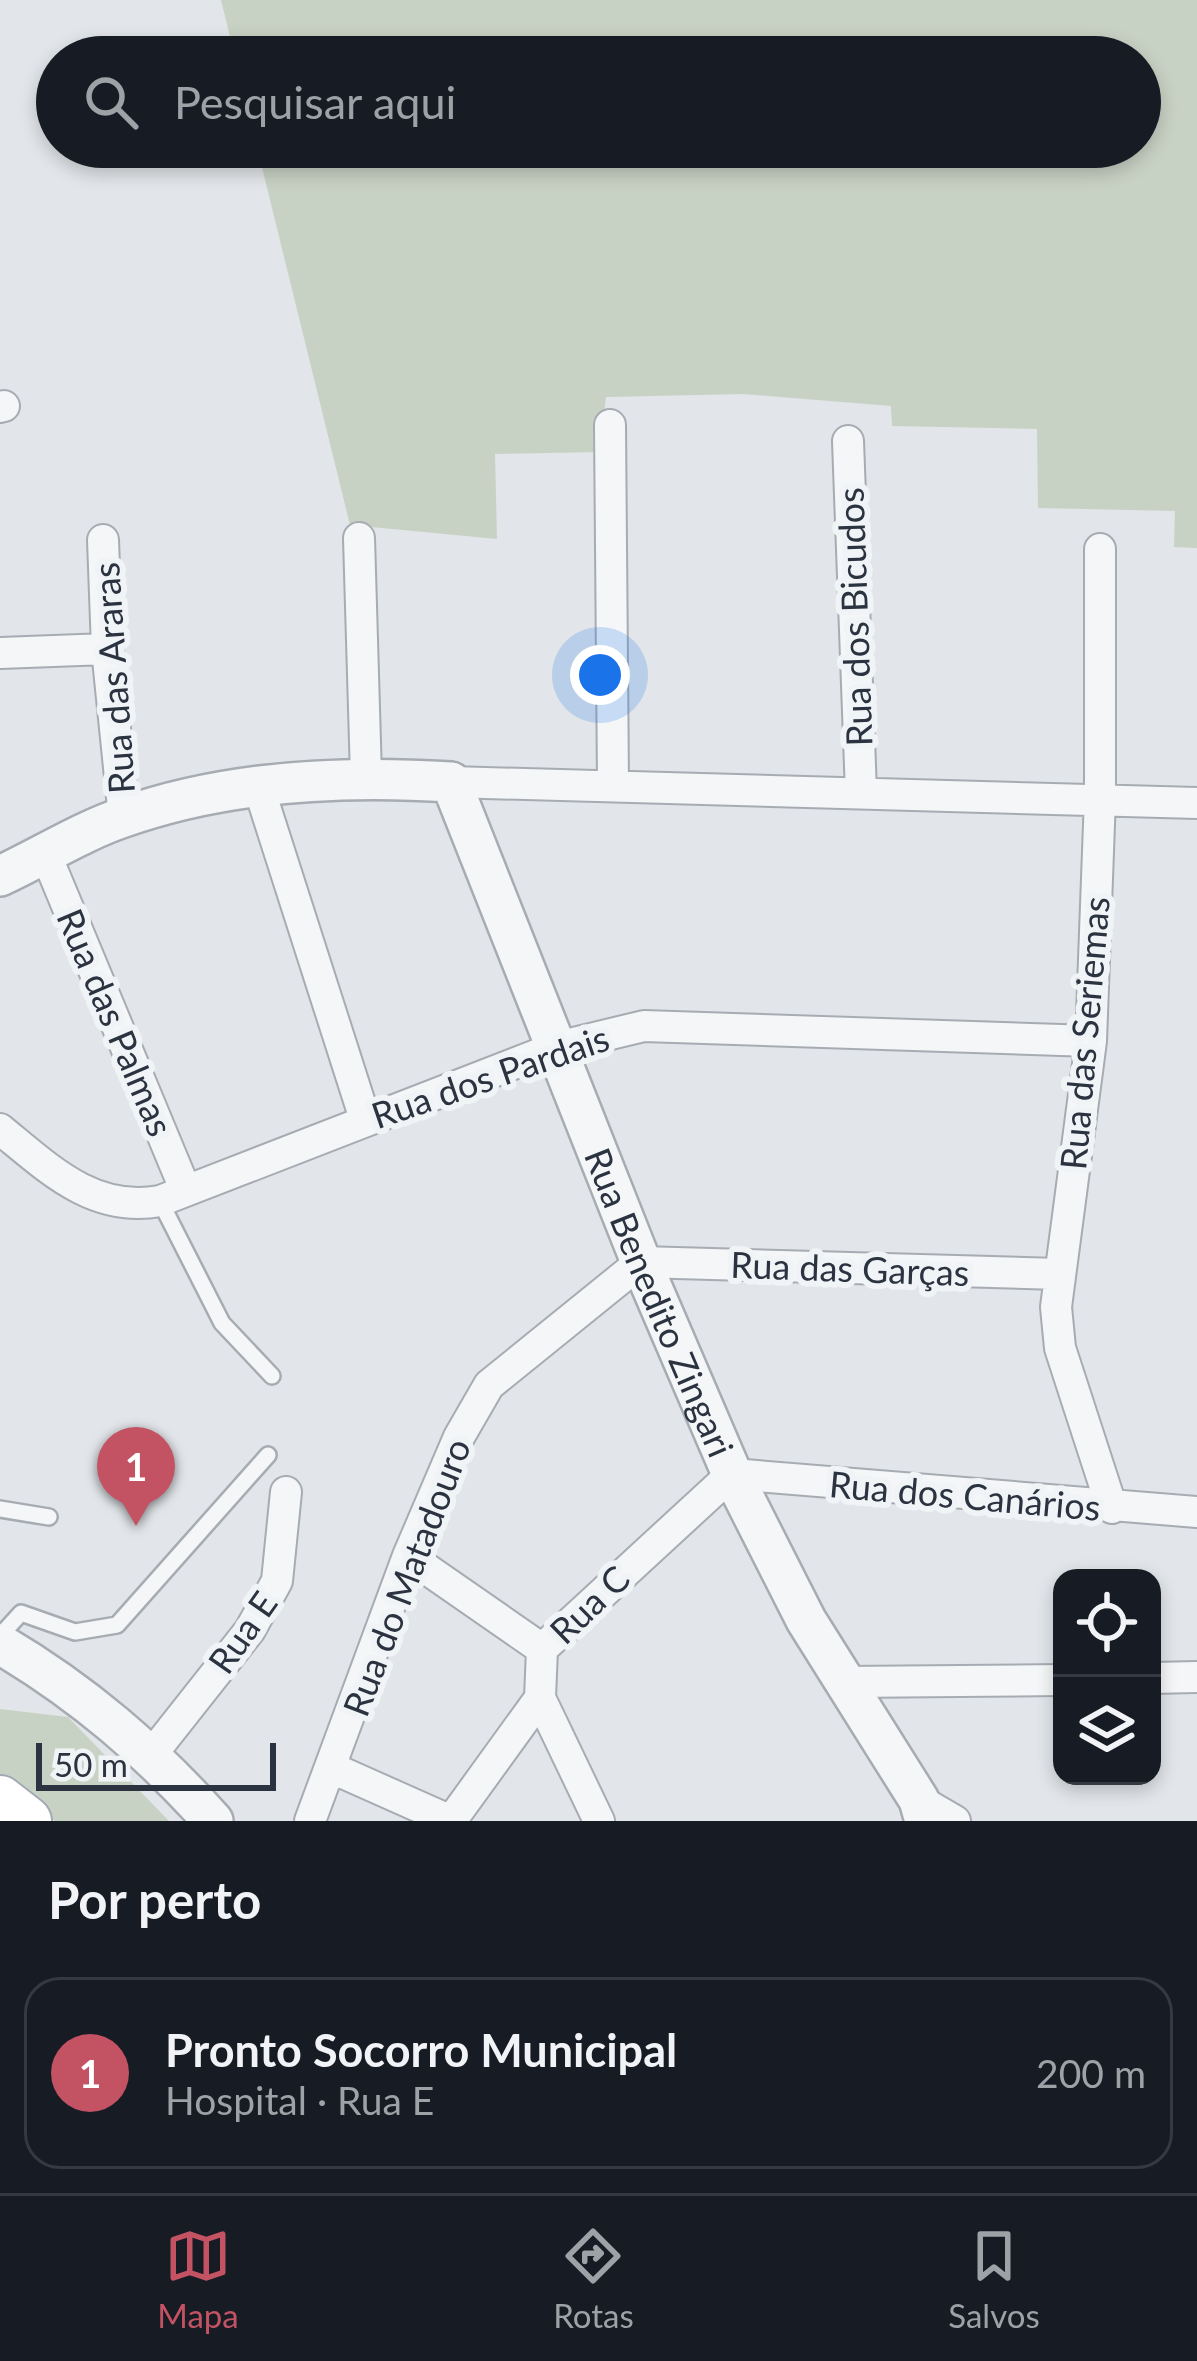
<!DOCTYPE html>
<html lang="pt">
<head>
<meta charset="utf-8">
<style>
  body { margin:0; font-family:Lato,sans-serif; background:#20242c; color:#f1f3f6 }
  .controls { position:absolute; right:36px; bottom:36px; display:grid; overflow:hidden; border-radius:24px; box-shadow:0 6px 18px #0003 }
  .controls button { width:108px; height:108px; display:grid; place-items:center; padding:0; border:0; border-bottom:3px solid #363941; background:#171b24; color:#f1f3f6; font:60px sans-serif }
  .scale { position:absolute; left:36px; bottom:30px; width:240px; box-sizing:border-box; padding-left:12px; border:6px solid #2b3340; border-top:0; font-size:33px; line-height:42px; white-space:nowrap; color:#2b3340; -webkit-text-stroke:9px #f1f4f7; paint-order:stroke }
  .you { position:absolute; left:600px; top:675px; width:42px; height:42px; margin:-30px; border:9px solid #fff; border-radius:50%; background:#1a73e8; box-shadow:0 0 0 18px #1a73e833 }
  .badge { display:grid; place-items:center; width:78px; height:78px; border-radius:50%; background:#c35263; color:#fff; font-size:39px; font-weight:700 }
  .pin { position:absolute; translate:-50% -99px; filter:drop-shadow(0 3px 6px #0008) }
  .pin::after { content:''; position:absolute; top:63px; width:42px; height:36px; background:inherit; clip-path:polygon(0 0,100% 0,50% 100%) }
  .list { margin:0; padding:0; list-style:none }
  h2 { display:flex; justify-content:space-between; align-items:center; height:156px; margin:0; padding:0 48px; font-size:51px }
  h2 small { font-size:39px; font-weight:400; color:#9ea1a6 }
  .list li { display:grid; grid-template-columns:78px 1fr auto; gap:36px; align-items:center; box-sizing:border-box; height:192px; margin:0 24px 24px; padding:0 24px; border:3px solid #363941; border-radius:36px }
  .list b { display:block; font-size:45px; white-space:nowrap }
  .list p { margin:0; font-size:39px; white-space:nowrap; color:#9ea1a6 }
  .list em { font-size:39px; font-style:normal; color:#9ea1a6 }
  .icon { flex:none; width:66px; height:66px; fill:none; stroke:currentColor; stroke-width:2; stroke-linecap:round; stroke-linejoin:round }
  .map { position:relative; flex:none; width:1197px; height:1821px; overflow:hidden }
  .search { position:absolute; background:#171b24; box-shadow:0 6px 18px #0003; left:36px; right:36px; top:36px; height:132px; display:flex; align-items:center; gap:30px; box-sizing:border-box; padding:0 42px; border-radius:66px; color:#9ea1a6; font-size:45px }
  .sheet { height:372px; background:#171b24 }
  nav { display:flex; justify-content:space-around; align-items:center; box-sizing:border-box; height:168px; border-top:3px solid #363941; background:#171b24; font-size:33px; color:#9ea1a6 }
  nav a { display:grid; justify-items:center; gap:6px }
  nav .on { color:#c35263 }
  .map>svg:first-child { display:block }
  .green { fill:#c8d2c4 }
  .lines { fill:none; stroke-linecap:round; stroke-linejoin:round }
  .service-casing { stroke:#a7acb3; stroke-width:20 }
  .minor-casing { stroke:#a7acb3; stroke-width:34 }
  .tertiary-casing { stroke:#a7acb3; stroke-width:44 }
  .primary-casing { stroke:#a2a9b4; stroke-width:52 }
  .service { stroke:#f4f6f8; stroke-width:15 }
  .minor { stroke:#f4f6f8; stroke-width:30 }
  .tertiary { stroke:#f4f6f8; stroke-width:39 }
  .primary { stroke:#fff; stroke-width:48 }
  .labels { text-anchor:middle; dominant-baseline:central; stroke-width:12; stroke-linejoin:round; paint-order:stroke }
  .street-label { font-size:36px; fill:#2b3340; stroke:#f1f4f7 }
</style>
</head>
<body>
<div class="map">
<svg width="1197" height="1821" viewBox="0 0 1197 1821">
  <rect width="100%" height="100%" fill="#e2e5e9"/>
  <path class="green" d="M221,0H1197V548L1174,547L1175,511L1038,508L1037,429L892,426L891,406L743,394L606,397L599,452L495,454L497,539L350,525L257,147H1140V57H235Z
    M0,1709L68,1717L169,1821H55L0,1777Z"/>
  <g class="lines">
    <g class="service-casing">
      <path id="service" d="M160,1201L222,1323L272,1376
        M0,1509L49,1517
        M0,1636L21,1613L75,1632L117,1625L268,1455"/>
    </g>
    <g class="minor-casing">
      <path id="minor" d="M0,407L4,406
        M610,425L613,784
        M848,441L861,793
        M359,538L366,776
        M103,540L107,649L124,817
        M1100,549V797L1091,1041L1056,1307L1060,1348L1112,1508
        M0,653L107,649
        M451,782L1197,803
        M258,785L365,1119
        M46,855L185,1189
        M0,1129C49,1169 93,1213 160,1201L557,1047L644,1026L1091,1041
        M408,1556L542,1649
        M1152,1678L1197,1677
        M844,1682L1062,1680
        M540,1698L599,1821
        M152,1754L250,1630L277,1581L286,1492
        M332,1768L451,1821L540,1698L542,1649L732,1474L1197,1512
        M919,1800L955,1821
        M310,1821L408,1556L459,1437L489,1385L641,1262L1059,1274"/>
    </g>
    <g class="tertiary-casing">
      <g id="tertiary">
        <path id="s1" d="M0,876C41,857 82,831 124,817C229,780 343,775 451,782L641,1262L732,1474L806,1620L919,1800L925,1821"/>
        <path d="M0,1644C83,1693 149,1750 213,1821"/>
      </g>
    </g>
    <g class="primary-casing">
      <path id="primary" d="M0,1800L27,1821"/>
    </g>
    <use href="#service" class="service"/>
    <use href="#minor" class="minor"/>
    <use href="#tertiary" class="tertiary"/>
    <use href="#primary" class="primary"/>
  </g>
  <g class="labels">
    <g class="street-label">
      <text transform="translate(854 617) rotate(-92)">Rua dos Bicudos</text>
      <text transform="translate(113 678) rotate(-94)">Rua das Araras</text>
      <text transform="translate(116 1022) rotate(67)">Rua das Palmas</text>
      <text transform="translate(1084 1033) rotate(-85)">Rua das Seriemas</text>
      <text transform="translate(490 1076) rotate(-19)">Rua dos Pardais</text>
      <text transform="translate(850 1268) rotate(2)">Rua das Garças</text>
      <text stroke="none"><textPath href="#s1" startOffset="1029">Rua Benedito Zingari</textPath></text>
      <text transform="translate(965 1495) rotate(5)">Rua dos Canários</text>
      <text transform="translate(406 1577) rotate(-69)">Rua do Matadouro</text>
      <text transform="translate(589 1604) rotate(-44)">Rua C</text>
      <text transform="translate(242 1632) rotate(-55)">Rua E</text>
    </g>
  </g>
</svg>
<div class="controls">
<button><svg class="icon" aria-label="locate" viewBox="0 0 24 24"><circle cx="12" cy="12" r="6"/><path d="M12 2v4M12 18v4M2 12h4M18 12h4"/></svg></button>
<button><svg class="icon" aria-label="layers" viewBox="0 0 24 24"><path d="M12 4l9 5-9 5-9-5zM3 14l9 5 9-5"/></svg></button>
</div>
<div class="scale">50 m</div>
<div class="you"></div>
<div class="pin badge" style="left:136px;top:1526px">1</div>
<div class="search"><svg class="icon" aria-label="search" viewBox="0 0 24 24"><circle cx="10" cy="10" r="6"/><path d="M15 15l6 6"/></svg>Pesquisar aqui</div>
</div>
<section class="sheet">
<h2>Por perto<small></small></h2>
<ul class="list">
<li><span class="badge">1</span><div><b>Pronto Socorro Municipal</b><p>Hospital · Rua E</p></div><em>200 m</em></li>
</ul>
</section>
<nav>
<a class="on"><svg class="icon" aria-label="map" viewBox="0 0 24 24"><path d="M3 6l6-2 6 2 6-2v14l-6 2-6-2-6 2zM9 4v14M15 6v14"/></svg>Mapa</a>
<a><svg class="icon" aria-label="directions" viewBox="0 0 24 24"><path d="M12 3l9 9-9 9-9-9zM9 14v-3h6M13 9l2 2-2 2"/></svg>Rotas</a>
<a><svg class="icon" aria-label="saved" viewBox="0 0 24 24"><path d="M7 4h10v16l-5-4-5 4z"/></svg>Salvos</a>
</nav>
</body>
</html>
